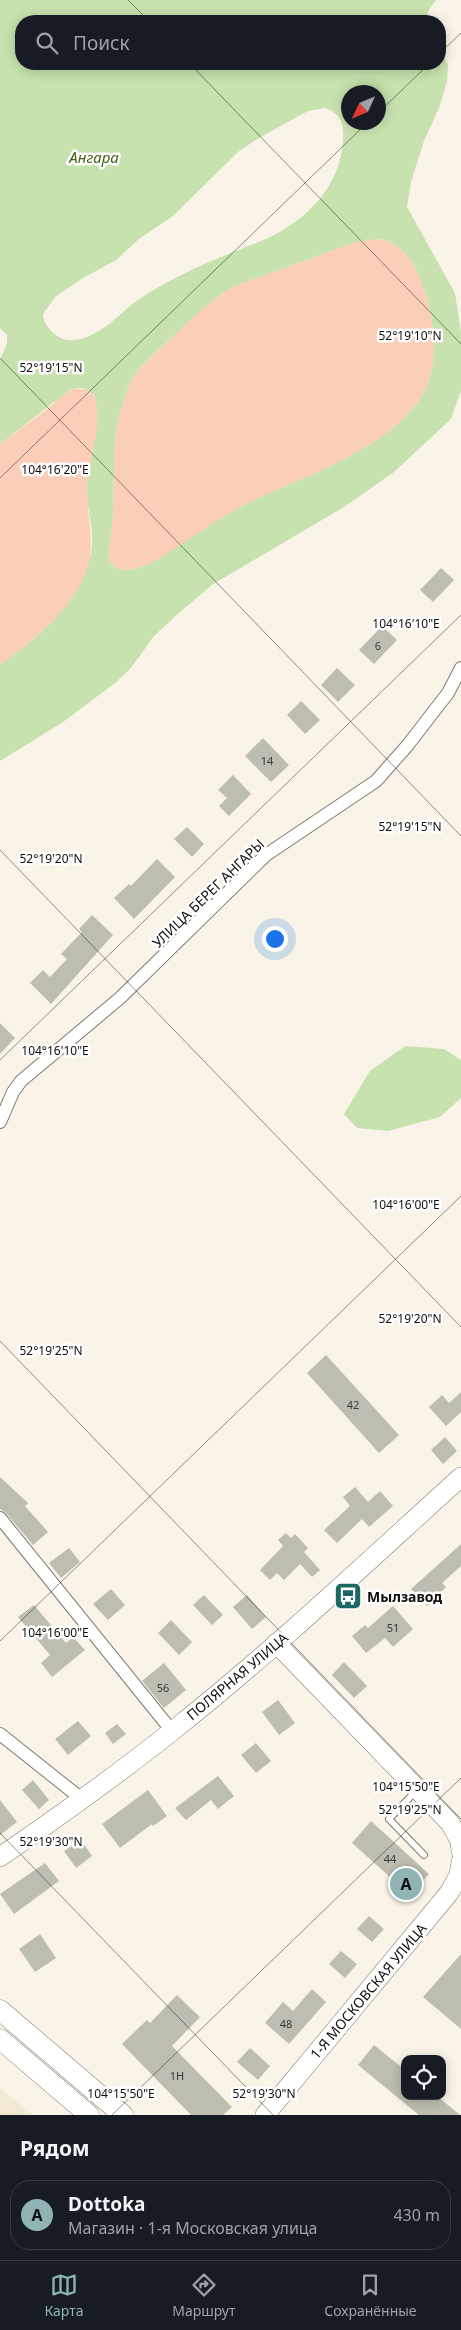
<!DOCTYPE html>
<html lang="ru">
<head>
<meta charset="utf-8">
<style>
  body { margin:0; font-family:"Noto Sans",sans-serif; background:#242831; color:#f1f3f6 }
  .controls { position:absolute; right:15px; bottom:15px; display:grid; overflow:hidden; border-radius:10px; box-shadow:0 2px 12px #0003 }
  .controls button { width:45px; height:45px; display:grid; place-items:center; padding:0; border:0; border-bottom:1px solid #363941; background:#171b24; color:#f1f3f6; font:25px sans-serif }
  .compass { position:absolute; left:341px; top:85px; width:45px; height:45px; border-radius:50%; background:#171b24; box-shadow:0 2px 12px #0003; rotate:226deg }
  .you { position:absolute; left:274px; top:938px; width:18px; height:18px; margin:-12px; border:4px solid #fff; border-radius:50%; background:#1a73e8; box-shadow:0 0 0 8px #1a73e833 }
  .badge { display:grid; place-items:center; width:32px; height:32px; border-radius:50%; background:#90b4b4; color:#111; font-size:16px; font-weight:700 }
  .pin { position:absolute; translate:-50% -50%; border:2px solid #fff; box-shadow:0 1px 5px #0006 }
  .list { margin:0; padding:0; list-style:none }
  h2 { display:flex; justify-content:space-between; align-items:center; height:65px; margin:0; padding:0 20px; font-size:21px }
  h2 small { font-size:16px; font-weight:400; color:#9ea1a6 }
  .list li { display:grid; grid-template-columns:32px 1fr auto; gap:15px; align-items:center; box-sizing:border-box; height:70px; margin:0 10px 10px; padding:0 10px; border:1px solid #363941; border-radius:20px }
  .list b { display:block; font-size:19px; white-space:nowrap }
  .list p { margin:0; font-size:16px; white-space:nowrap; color:#9ea1a6 }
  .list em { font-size:16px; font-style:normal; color:#9ea1a6 }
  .icon { flex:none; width:28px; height:28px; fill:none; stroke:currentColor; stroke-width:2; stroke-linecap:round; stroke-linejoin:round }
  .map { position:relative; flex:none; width:461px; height:2115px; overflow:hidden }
  .search { position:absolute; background:#171b24; box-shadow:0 2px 12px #0003; left:15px; right:15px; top:15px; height:55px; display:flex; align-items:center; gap:12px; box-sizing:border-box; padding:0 18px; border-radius:20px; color:#9ea1a6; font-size:19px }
  .sheet { height:145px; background:#171b24 }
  nav { display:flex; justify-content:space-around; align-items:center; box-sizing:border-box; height:70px; border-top:1px solid #363941; background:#171b24; font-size:14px; color:#9ea1a6 }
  nav a { display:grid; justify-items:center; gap:2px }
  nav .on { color:#90b4b4 }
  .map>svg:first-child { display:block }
  .built { fill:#f1e9d4 }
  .green { fill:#faceb8 }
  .water { fill:#c7e2ae; fill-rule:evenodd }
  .building { fill:#bdbeb1 }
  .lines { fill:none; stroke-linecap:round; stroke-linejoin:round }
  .lane-casing { stroke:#7f7a6f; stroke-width:8 }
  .street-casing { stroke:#7f7a6f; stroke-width:14 }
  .secondary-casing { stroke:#7f7a6f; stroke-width:20 }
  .primary-casing { stroke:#7f7a6f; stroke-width:21 }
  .lane { stroke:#fff; stroke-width:6 }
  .street { stroke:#fff; stroke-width:12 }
  .secondary { stroke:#fff; stroke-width:19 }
  .primary { stroke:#fff; stroke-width:20 }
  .ticks { fill:none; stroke:#100f0a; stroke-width:1; stroke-opacity:0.45 }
  .labels { text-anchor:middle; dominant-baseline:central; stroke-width:5; stroke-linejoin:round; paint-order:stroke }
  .number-label { font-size:11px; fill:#3b3b34 }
  .street-label { font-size:14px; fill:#100f0a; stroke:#fff }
  .poi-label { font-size:14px; font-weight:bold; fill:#100f0a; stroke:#fff; text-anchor:start }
  .water-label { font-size:15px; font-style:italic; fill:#43631b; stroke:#fff }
  .ticks-label { font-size:12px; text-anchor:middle; fill:#100f0a; stroke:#fff; stroke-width:5; stroke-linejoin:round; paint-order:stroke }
</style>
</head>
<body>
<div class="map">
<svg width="461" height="2115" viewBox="0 0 461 2115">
  <rect width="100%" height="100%" fill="#f9f4e7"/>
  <path class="built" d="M0,2088L33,2115H0Z"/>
  <path class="green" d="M381,239C408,246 420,274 427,298C433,323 438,354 429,380C408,445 295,479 238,508C212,523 188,543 161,558C149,564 125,577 113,565C105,557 110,546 111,536C116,496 111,454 119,415C122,403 127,388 133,378C142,363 157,352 169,340C191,320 206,302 232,287L356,242Z
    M74,388L90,390C108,408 90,457 88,479C84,515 100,551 82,585C66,613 26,647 0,665V444L51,406L61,396Z"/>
  <path class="water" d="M0,0H436L428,11L427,21H21V64H440V49L448,65L447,82L439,108L424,141L411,182L407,207L455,293L461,332V391L451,419L394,472L344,507L213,584L179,613L154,636L131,668L115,683L63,722L0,761V665C39,637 89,597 92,545C93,522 84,499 88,477C92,451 103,419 94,394L83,388H74L67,392L0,444V360L7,343V335L0,328ZM348,92H378V122H348ZM325,108C342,114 344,125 343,141C340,186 308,219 268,238C254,244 239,249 226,255C198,266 169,280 144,296C121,310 103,337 74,340C59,342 44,328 43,314L55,297L83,278L116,260L139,239L173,216L238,152L257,139L308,111ZM381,239C410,246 421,277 428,302C434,326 437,356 429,380C408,445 295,479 238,508C213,522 189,540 165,555C153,563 125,578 113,565C105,557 110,546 111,536C116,496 111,454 119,415C122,403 127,388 133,378C142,363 157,352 169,340C191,320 206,303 232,287L356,242Z
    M405,1046L444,1049L461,1060V1098L440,1117L388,1131L357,1128L344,1114L370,1071Z"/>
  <path class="building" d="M441,568L454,580L433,602L420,590Z
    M382,626L397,640L374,664L359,650Z
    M337,668L355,685L338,702L321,685Z
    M301,701L320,720L305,734L287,715Z
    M263,738L289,765L271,782L245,756Z
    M233,775L251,794L229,816L219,806L227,798L218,790Z
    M187,827L204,844L192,857L174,839Z
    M157,859L175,877L134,919L114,898L129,884L131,886Z
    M92,915L113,935L51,1004L30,983L43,970L50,977L67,959L61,954L82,932L79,929Z
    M0,1023L15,1038L0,1054Z
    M326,1355L399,1435L379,1453L307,1373Z
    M461,1392V1412L446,1426L429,1407L442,1395L449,1403Z
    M445,1437L457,1451L443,1464L431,1450Z
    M0,1477L28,1503L25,1506L48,1532L33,1545L6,1513L0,1509Z
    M355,1487L368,1502L380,1491L393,1506L369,1527L362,1519L337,1543L324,1530L350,1506L343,1497Z
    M286,1533L291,1538L295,1534L308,1548L304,1552L320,1570L312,1577L300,1564L284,1580L277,1573L270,1580L260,1570L283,1546L278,1540Z
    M461,1544V1566L442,1583L446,1587L427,1606L411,1589Z
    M69,1548L80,1562L61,1578L49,1563Z
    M111,1589L125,1605L108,1620L93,1604Z
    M204,1595L223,1615L212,1625L193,1605Z
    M247,1595L266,1617L252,1629L233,1607Z
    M34,1605L66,1643L73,1637L85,1650L52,1677L41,1663L50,1655L18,1617Z
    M393,1606L413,1629L393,1647L385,1638L366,1653L352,1636L365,1625L368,1628Z
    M171,1620L192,1642L179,1655L158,1633Z
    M344,1662L367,1686L354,1698L332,1675Z
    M164,1663L186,1690L164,1708L142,1681Z
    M278,1700L295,1723L279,1735L262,1712Z
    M78,1721L91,1736L68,1755L55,1739Z
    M117,1724L126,1734L113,1744L105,1733Z
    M256,1743L271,1761L256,1773L241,1755Z
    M218,1776L234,1796L218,1809L211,1800L186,1820L175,1808Z
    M33,1780L49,1800L39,1809L22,1790Z
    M148,1790L167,1816L153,1826L152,1824L120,1848L102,1824Z
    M0,1800L17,1822L0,1835Z
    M371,1821L429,1874L410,1895L352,1843Z
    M81,1840L92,1856L76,1868L64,1851Z
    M45,1863L59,1881L14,1914L0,1894Z
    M369,1916L384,1929L372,1942L357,1929Z
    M40,1934L56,1958L35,1972L19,1949Z
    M341,1951L357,1964L345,1978L329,1964Z
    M461,1954V2029L423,1997Z
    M312,1989L326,2002L289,2044L265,2023L283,2002L293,2011Z
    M177,1995L200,2017L172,2046L232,2107L223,2115H191L122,2044L147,2020L150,2023Z
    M374,2045L405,2070V2096H437L460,2115H419L358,2065Z
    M250,2048L270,2066L258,2080L237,2062Z"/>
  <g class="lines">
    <g class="lane-casing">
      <path id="lane" d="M417,1790L389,1819L424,1855"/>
    </g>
    <g class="street-casing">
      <path id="street" d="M0,1122L13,1092L21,1081L120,998L266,855L376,781L407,746L448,693L461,668
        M0,1518L172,1731
        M0,1734L83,1800"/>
    </g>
    <g class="secondary-casing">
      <path id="secondary" d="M276,1643L450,1823L460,1841L461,1851
        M0,1857C58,1817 116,1776 171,1732C272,1652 366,1563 461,1477
        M265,2115L449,1893L459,1875L461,1862"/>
    </g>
    <g class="primary-casing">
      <path id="primary" d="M0,2010L123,2115
        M0,2039L89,2115"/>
    </g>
    <use href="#lane" class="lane"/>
    <use href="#street" class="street"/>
    <use href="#secondary" class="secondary"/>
    <use href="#primary" class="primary"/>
  </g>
  <path class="ticks" d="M128,0L149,21M440,53L461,33M190,64L461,344M378,113L429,64M0,358L461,836M0,478L368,122M0,850L461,1327M0,1060L461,615M0,1341L461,1819M0,1641L461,1196M0,1833L273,2115M112,2115L461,1778"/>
  <defs>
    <g id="bus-square" transform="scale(1.4375)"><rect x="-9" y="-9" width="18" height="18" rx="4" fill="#1a6763" stroke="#fff"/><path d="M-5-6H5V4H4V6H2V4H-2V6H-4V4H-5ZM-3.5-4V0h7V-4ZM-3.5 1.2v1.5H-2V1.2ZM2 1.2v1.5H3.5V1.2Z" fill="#fff"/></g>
  </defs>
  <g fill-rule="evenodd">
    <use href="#bus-square" x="348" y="1596"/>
  </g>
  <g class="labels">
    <g class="number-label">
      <text x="378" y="645">6</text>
      <text x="267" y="760">14</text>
      <text x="353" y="1404">42</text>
      <text x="393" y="1627">51</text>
      <text x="163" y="1687">56</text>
      <text x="390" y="1858">44</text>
      <text x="286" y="2023">48</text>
      <text x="177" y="2075">1Н</text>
    </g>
    <g class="street-label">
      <text transform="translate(208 893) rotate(-44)">УЛИЦА БЕРЕГ АНГАРЫ</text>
      <text transform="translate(237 1676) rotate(-40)">ПОЛЯРНАЯ УЛИЦА</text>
      <text transform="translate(368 1991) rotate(-50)">1-Я МОСКОВСКАЯ УЛИЦА</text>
    </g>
    <g class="poi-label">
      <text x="367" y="1596">Мылзавод</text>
    </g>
    <g class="water-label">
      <text x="94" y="157">Ангара</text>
    </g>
  </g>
  <g class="ticks-label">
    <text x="410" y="340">52°19'10"N</text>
    <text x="51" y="372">52°19'15"N</text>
    <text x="55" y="474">104°16'20"E</text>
    <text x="406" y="628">104°16'10"E</text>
    <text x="410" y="831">52°19'15"N</text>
    <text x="51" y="863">52°19'20"N</text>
    <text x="55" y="1055">104°16'10"E</text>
    <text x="406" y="1209">104°16'00"E</text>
    <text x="410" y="1323">52°19'20"N</text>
    <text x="51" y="1355">52°19'25"N</text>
    <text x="55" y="1637">104°16'00"E</text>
    <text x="406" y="1791">104°15'50"E</text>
    <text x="410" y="1814">52°19'25"N</text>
    <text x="51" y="1846">52°19'30"N</text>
    <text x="264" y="2098">52°19'30"N</text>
    <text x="121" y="2098">104°15'50"E</text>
  </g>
</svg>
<div class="controls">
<button><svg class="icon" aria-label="locate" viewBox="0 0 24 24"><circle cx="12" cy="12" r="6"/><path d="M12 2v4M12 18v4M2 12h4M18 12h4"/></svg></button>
</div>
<svg class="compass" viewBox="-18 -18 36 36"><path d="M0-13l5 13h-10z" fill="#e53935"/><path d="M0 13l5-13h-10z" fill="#9ea1a6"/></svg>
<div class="you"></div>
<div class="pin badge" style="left:406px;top:1884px">A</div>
<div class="search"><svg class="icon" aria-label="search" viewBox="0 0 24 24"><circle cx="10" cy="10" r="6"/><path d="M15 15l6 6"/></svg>Поиск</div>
</div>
<section class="sheet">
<h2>Рядом<small></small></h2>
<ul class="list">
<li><span class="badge">A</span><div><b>Dottoka</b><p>Магазин · 1-я Московская улица</p></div><em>430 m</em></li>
</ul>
</section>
<nav>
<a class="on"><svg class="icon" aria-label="map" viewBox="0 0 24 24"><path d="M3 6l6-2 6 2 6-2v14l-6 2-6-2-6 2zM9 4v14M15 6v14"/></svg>Карта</a>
<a><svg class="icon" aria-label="directions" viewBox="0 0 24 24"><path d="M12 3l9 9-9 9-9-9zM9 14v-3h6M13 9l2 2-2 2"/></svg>Маршрут</a>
<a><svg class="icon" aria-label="saved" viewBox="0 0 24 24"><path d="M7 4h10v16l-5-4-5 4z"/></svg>Сохранённые</a>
</nav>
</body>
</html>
